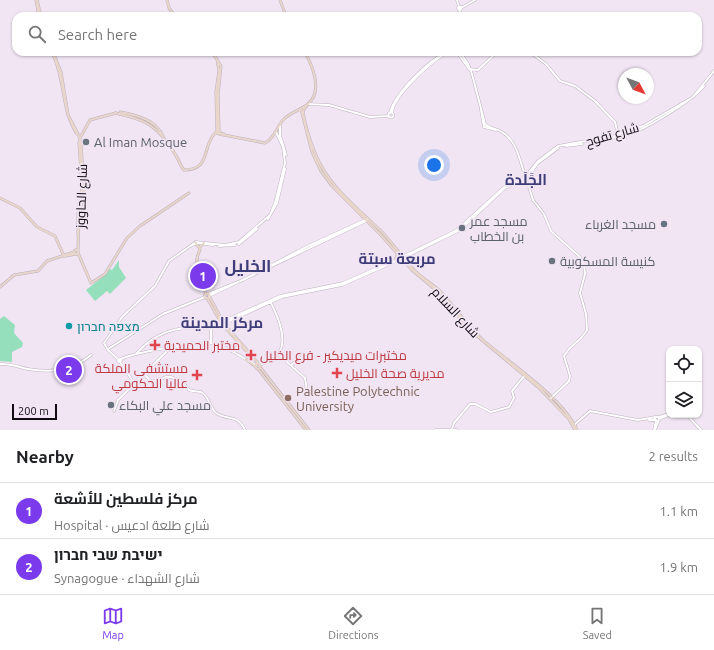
<!DOCTYPE html>
<html lang="en">
<head>
<meta charset="utf-8">
<style>
  body { margin:0; font-family:Ubuntu,Cairo,Heebo,sans-serif; background:#f2f2f2; color:#202124 }
  .controls { position:absolute; right:12px; bottom:12px; display:grid; overflow:hidden; border-radius:8px; box-shadow:0 1px 3px #0004 }
  .controls button { width:36px; height:36px; display:grid; place-items:center; padding:0; border:0; border-bottom:1px solid #e0e0e0; background:#fff; color:#202124; font:20px sans-serif }
  .compass { position:absolute; left:618px; top:68px; width:36px; height:36px; border-radius:50%; background:#fff; box-shadow:0 1px 3px #0004; rotate:131deg }
  .scale { position:absolute; left:12px; bottom:10px; width:45px; box-sizing:border-box; padding-left:4px; border:2px solid #110d12; border-top:0; font-size:11px; line-height:14px; white-space:nowrap; color:#110d12; -webkit-text-stroke:3px #f1e5f3; paint-order:stroke }
  .you { position:absolute; left:434px; top:165px; width:14px; height:14px; margin:-10px; border:3px solid #fff; border-radius:50%; background:#1a73e8; box-shadow:0 0 0 6px #1a73e833 }
  .badge { display:grid; place-items:center; width:26px; height:26px; border-radius:50%; background:#7c3aed; color:#fff; font-size:13px; font-weight:700 }
  .pin { position:absolute; translate:-50% -50%; border:2px solid #fff; box-shadow:0 1px 4px #0006 }
  .list { margin:0; padding:0; list-style:none }
  h2 { display:flex; justify-content:space-between; align-items:center; height:52px; margin:0; padding:0 16px; font-size:17px }
  h2 small { font-size:13px; font-weight:400; color:#757577 }
  .list li { display:grid; grid-template-columns:26px 1fr auto; gap:12px; align-items:center; box-sizing:border-box; height:56px; padding:0 16px; border-top:1px solid #e0e0e0 }
  .list b { display:block; font-size:15px; white-space:nowrap }
  .list p { margin:0; font-size:13px; white-space:nowrap; color:#757577 }
  .list em { font-size:13px; font-style:normal; color:#757577 }
  .icon { flex:none; width:22px; height:22px; fill:none; stroke:currentColor; stroke-width:2; stroke-linecap:round; stroke-linejoin:round }
  .map { position:relative; flex:none; width:714px; height:430px; overflow:hidden }
  .search { position:absolute; background:#fff; box-shadow:0 1px 3px #0004; left:12px; right:12px; top:12px; height:44px; display:flex; align-items:center; gap:10px; box-sizing:border-box; padding:0 14px; border-radius:12px; color:#757577; font-size:15px }
  .sheet { height:164px; background:#fff }
  nav { display:flex; justify-content:space-around; align-items:center; box-sizing:border-box; height:56px; border-top:1px solid #e0e0e0; background:#fff; font-size:11px; color:#757577 }
  nav a { display:grid; justify-items:center; gap:2px }
  nav .on { color:#7c3aed }
  .map>svg:first-child { display:block }
  .green { fill:#95dfbd }
  .lines { fill:none; stroke-linecap:round; stroke-linejoin:round }
  .tertiary-casing { stroke:#bdb1bf; stroke-width:3 }
  .secondary-casing { stroke:#bdb1bf; stroke-width:3 }
  .tertiary { stroke:#fff; stroke-width:2 }
  .secondary { stroke:#e9d6cb; stroke-width:2 }
  .worship-dot { fill:#6b7280; stroke:#f1e5f3; stroke-width:1.5 }
  .culture-dot { fill:#0f9aa8; stroke:#f1e5f3; stroke-width:1.5 }
  .health-dot { fill:#e0444e; stroke:#f1e5f3; stroke-width:1.5 }
  .education-dot { fill:#8d6e63; stroke:#f1e5f3; stroke-width:1.5 }
  .labels { text-anchor:middle; dominant-baseline:central; stroke-width:3.5; stroke-linejoin:round; paint-order:stroke }
  .street-label { font-size:13px; fill:#110d12; stroke:#f1e5f3 }
  .worship-label { font-size:13px; fill:#5b616d; stroke:#f1e5f3; text-anchor:start }
  .culture-label { font-size:13px; fill:#0d838f; stroke:#f1e5f3; text-anchor:start }
  .health-label { font-size:13px; fill:#be3a42; stroke:#f1e5f3; text-anchor:start }
  .education-label { font-size:13px; fill:#785e54; stroke:#f1e5f3; text-anchor:start }
  .quarter-label { font-size:15px; font-weight:bold; fill:#3e3d79; stroke:#f1e5f3 }
  .district-label { font-size:17px; font-weight:bold; fill:#3e3d79; stroke:#f1e5f3 }
</style>
</head>
<body>
<div class="map">
<svg width="714" height="430" viewBox="0 0 714 430">
  <rect width="100%" height="100%" fill="#f1e5f3"/>
  <path class="green" d="M119,260V267L126,278L110,294L107,291L95,301L86,290L105,275L110,269L112,270Z
    M4,316L15,325L14,333L23,343L22,347L12,352V362L0,361V319Z"/>
  <g class="lines">
    <g class="tertiary-casing">
      <path id="tertiary" d="M457,0L459,7
        M461,7V9L459,10L458,8Z
        M461,8L475,0
        M460,11L462,16
        M457,52L469,69
        M460,52L468,64L472,74L485,124C490,129 497,128 502,132C517,141 520,161 525,176
        M530,52L546,64L560,81L575,86L595,101L615,122L618,135
        M469,69L478,70L497,52H509
        M308,104L329,105L370,117L388,116
        M481,110L484,127L496,130
        M388.5 115a2.5 2.5 0 1 1 5 0a2.5 2.5 0 1 1-5 0Z
        M390,113C394,95 423,67 438,57
        M392,113C393,96 433,59 449,52
        M280,126V137
        M281,138L286,155
        M602,140C612,138 622,136 632,133C647,128 695,99 704,86
        M566,146L582,144
        M526,176L538,161L558,146L614,136L643,126L693,97L714,71
        M528,177L538,163L558,148
        M527,180L533,200L544,214L551,231L580,257L584,265L585,274L580,293L586,314L587,330L582,337L569,349L564,356L570,376L569,381L550,399
        M268,219L277,203L285,169
        M239,244L257,229
        M192,245L198,243L213,245
        M219,246L235,245
        M208,294L243,280L306,247L367,219
        M209,296L366,221
        M224,321L280,296L343,283L402,257L457,230L503,188L524,178
        M225,323L282,297L342,285L403,258L460,230L505,188L524,180
        M211,343V328
        M108,349L163,314L205,297
        M137,353C150,338 169,328 189,328C201,328 209,329 220,325
        M278,354L305,378L307,391
        M118,359L108,350L104,343L122,317L155,286L169,261L196,242L225,245L239,242L270,215L275,203L285,163L283,147L276,132
        M120,359L121,361L119,362L118,361Z
        M121,359C133,353 203,340 215,344C231,348 243,359 256,365
        M120,362L134,383
        M0,364C10,363 18,367 28,369C50,373 73,370 91,355
        M260,365C266,362 275,359 279,353C288,338 277,315 270,301
        M291,365L303,356
        M143,373L152,382L166,377H171L183,382L189,390C193,392 198,391 201,392C210,397 209,407 216,413C227,421 237,413 245,430
        M114,411L118,400L169,349
        M687,415L701,430
        M655 419a2 2 0 1 1 4 0a2 2 0 1 1-4 0Z
        M659,417L669,414
        M659,419L669,415
        M649,420H656
        M574,425L590,411L638,420L656,417
        M452,429L454,423L470,404H475L491,412L509,407L514,398L512,391L525,375
        M435,430H457
        M654,430L656,421
        M655,430L659,420"/>
    </g>
    <g class="secondary-casing">
      <path id="secondary" d="M36,0L39,16
        M37,0L41,16
        M167,0L169,8L175,16
        M280,0L286,16
        M52,52C66,80 60,107 77,134
        M53,52L61,72L68,115L79,136L81,144L84,192L79,215L78,250
        M212,52L221,66L218,94L219,131
        M217,59L219,71L216,92L217,131
        M308,104L304,109L303,113C316,176 337,189 381,231C393,243 402,258 414,270C422,278 432,284 440,291C455,307 467,326 484,341C511,364 563,398 577,430
        M301,109L312,152L321,171L332,186L380,234L412,270L438,292L470,330L538,387L569,419L575,430
        M120,112C137,115 156,120 163,136
        M115,113C144,119 157,125 173,151C178,157 179,164 184,170C212,170 201,146 216,132
        M220,132L218,131L216,133L224,134
        M219,134L265,143C275,138 277,126 284,119C291,112 301,110 308,104C323,91 313,67 305,52
        M80,138L90,120L116,113
        M0,198L20,208L37,227L55,236L64,256
        M78,235V214L82,188L79,142
        M195,242L200,249L197,258V271L206,294
        M195,242L200,249
        M200,247L204,243
        M74 252a2 2 0 1 1 4 0a2 2 0 1 1-4 0Z
        M78,253L91,283L105,274L127,238L140,226L189,193
        M65,256L76,254
        M395,260L397,255
        M397,261L404,262
        M406,261L408,256
        M0,287L14,275L38,271L47,261L74,252
        M204.5 296a2.5 2.5 0 1 1 5 0a2.5 2.5 0 1 1-5 0Z
        M209,296L222,320
        M207,298L220,321
        M224,324L220,325V321H224L225,325L259,364
        M223,325L247,352L248,356L246,359L256,367
        M255.5 366a2.5 2.5 0 1 1 5 0a2.5 2.5 0 1 1-5 0Z
        M260,367L309,430
        M258,369L306,430"/>
    </g>
    <use href="#tertiary" class="tertiary"/>
    <use href="#secondary" class="secondary"/>
  </g>
  <g class="worship-dot">
    <circle cx="86" cy="142" r="4"/>
    <circle cx="664" cy="224" r="4"/>
    <circle cx="462" cy="228" r="4"/>
    <circle cx="552" cy="261" r="4"/>
    <circle cx="111" cy="405" r="4"/>
  </g>
  <circle class="culture-dot" cx="69" cy="326" r="4"/>
  <g class="health-dot">
    <path d="M153 339h4v4h4v4h-4v4h-4v-4h-4v-4h4z"/>
    <path d="M249 349h4v4h4v4h-4v4h-4v-4h-4v-4h4z"/>
    <path d="M335 367h4v4h4v4h-4v4h-4v-4h-4v-4h4z"/>
    <path d="M195 369h4v4h4v4h-4v4h-4v-4h-4v-4h4z"/>
  </g>
  <circle class="education-dot" cx="288" cy="398" r="4"/>
  <g class="labels">
    <g class="street-label">
      <text transform="translate(612 134) rotate(-16)">شارع تفوح</text>
      <text transform="translate(81 196) rotate(-88)">شارع الحاووز</text>
      <text transform="translate(456 312) rotate(47)">شارع السلام</text>
    </g>
    <g class="worship-label">
      <text x="94" y="142">Al Iman Mosque</text>
      <text x="470" y="221">مسجد عمر<tspan x="470" dy="15">بن الخطاب</tspan></text>
      <text x="656" y="224" text-anchor="end">مسجد الغرباء</text>
      <text x="560" y="261">كنيسة المسكوبية</text>
      <text x="119" y="405">مسجد علي البكاء</text>
    </g>
    <g class="culture-label">
      <text x="77" y="326">מצפה חברון</text>
    </g>
    <g class="health-label">
      <text x="164" y="345">مختبر الحميدية</text>
      <text x="260" y="355">مختبرات ميديكير - فرع الخليل</text>
      <text x="188" y="368" text-anchor="end">مستشفى الملكة<tspan x="188" dy="15">عاليا الحكومي</tspan></text>
      <text x="346" y="373">مديرية صحة الخليل</text>
    </g>
    <g class="education-label">
      <text x="296" y="391">Palestine Polytechnic<tspan x="296" dy="15">University</tspan></text>
    </g>
    <g class="quarter-label">
      <text x="526" y="179">الجًلَدة</text>
      <text x="397" y="258">مربعة سبتة</text>
      <text x="222" y="322">مركز المدينة</text>
    </g>
    <g class="district-label">
      <text x="248" y="265">الخليل</text>
    </g>
  </g>
</svg>
<div class="controls">
<button><svg class="icon" aria-label="locate" viewBox="0 0 24 24"><circle cx="12" cy="12" r="6"/><path d="M12 2v4M12 18v4M2 12h4M18 12h4"/></svg></button>
<button><svg class="icon" aria-label="layers" viewBox="0 0 24 24"><path d="M12 4l9 5-9 5-9-5zM3 14l9 5 9-5"/></svg></button>
</div>
<svg class="compass" viewBox="-18 -18 36 36"><path d="M0-13l5 13h-10z" fill="#e53935"/><path d="M0 13l5-13h-10z" fill="#757577"/></svg>
<div class="scale">200 m</div>
<div class="you"></div>
<div class="pin badge" style="left:203px;top:276px">1</div>
<div class="pin badge" style="left:69px;top:370px">2</div>
<div class="search"><svg class="icon" aria-label="search" viewBox="0 0 24 24"><circle cx="10" cy="10" r="6"/><path d="M15 15l6 6"/></svg>Search here</div>
</div>
<section class="sheet">
<h2>Nearby<small>2 results</small></h2>
<ul class="list">
<li><span class="badge">1</span><div><b>مركز فلسطين للأشعة</b><p>Hospital · شارع طلعة ادعيس</p></div><em>1.1 km</em></li>
<li><span class="badge">2</span><div><b>ישיבת שבי חברון</b><p>Synagogue · شارع الشهداء</p></div><em>1.9 km</em></li>
</ul>
</section>
<nav>
<a class="on"><svg class="icon" aria-label="map" viewBox="0 0 24 24"><path d="M3 6l6-2 6 2 6-2v14l-6 2-6-2-6 2zM9 4v14M15 6v14"/></svg>Map</a>
<a><svg class="icon" aria-label="directions" viewBox="0 0 24 24"><path d="M12 3l9 9-9 9-9-9zM9 14v-3h6M13 9l2 2-2 2"/></svg>Directions</a>
<a><svg class="icon" aria-label="saved" viewBox="0 0 24 24"><path d="M7 4h10v16l-5-4-5 4z"/></svg>Saved</a>
</nav>
</body>
</html>
